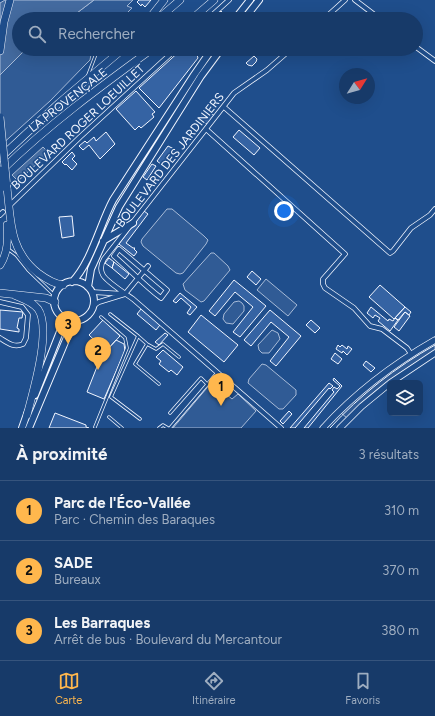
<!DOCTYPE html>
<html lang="fr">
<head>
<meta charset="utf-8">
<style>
  body { margin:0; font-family:Figtree,sans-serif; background:#244571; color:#f1f3f6 }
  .controls { position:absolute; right:12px; bottom:12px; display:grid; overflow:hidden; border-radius:6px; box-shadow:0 4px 16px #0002 }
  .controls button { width:36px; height:36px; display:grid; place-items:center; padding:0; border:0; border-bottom:1px solid #36547d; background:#173a69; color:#f1f3f6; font:20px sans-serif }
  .compass { position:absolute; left:339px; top:68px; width:36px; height:36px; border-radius:50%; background:#173a69; box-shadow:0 4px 16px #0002; rotate:53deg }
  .you { position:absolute; left:284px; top:211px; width:14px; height:14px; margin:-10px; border:3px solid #fff; border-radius:50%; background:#1a73e8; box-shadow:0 0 0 6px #1a73e833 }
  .badge { display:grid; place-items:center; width:26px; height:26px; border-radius:50%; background:#ffb74d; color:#111; font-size:13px; font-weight:700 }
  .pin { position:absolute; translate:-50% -33px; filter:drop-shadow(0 1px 2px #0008) }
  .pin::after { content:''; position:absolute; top:21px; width:14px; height:12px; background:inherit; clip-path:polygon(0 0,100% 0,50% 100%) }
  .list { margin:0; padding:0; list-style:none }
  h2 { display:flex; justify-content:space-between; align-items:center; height:52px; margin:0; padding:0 16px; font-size:17px }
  h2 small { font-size:13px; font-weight:400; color:#9eadc0 }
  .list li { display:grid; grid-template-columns:26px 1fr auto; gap:12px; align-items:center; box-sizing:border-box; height:60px; padding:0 16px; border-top:1px solid #36547d }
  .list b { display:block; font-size:15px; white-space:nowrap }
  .list p { margin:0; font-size:13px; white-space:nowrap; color:#9eadc0 }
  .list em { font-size:13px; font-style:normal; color:#9eadc0 }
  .icon { flex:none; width:22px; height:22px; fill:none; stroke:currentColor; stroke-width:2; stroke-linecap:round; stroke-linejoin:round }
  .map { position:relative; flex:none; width:435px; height:428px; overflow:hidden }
  .search { position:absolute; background:#173a69; box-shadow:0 4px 16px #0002; left:12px; right:12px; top:12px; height:44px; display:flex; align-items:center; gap:10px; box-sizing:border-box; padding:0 14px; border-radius:22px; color:#9eadc0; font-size:15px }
  .sheet { height:232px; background:#173a69 }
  nav { display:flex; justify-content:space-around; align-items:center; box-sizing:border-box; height:56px; border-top:1px solid #36547d; background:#173a69; font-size:11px; color:#9eadc0 }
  nav a { display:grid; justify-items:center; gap:2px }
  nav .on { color:#ffb74d }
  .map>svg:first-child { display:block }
  .green { fill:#305b95; stroke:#a8bbd7 }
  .water { fill:#446ba0; stroke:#a8bbd7 }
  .building { fill:#3563a3; stroke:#f2f6ff }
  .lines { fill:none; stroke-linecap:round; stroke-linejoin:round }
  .lane-casing { stroke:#f2f6ff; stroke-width:3.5 }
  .street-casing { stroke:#f2f6ff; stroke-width:5.5 }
  .secondary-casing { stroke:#f2f6ff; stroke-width:7 }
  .primary-casing { stroke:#f2f6ff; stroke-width:8 }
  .highway-casing { stroke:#f2f6ff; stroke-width:8 }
  .lane { stroke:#1f4e8c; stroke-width:2 }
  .street { stroke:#1f4e8c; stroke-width:4 }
  .secondary { stroke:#1f4e8c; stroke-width:5.5 }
  .primary { stroke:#1f4e8c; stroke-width:6 }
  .highway { stroke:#1f4e8c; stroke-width:7 }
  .tram { stroke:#f2f6ff; stroke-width:1 }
  .highway-bridge-casing { stroke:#f2f6ff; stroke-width:8; stroke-linecap:butt }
  .highway-bridge { stroke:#1f4e8c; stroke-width:7 }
  .labels { text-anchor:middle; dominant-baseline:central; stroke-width:3; stroke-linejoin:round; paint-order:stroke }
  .street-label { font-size:12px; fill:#f2f6ff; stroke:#1f4e8c }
</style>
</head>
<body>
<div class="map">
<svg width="435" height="428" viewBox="0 0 435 428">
  <rect width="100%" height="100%" fill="#1f4e8c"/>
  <path class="green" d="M94,0H133L127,6L132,8L121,19H69Z
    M26,49H92L90,60L85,65L50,101L0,146V75Z
    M167,209H172L204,236L208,240L206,244L183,273L180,274L176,273L143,246L141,242L142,239Z
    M211,253H214L228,266L230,270L204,301L201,302L185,290L183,284Z
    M266,279L297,305L288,316L257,290Z
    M239,301L242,303L244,306V311L233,324L226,323L223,319L224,314L234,302Z
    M272,330L278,333L280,339L269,353H262L259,350L258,345Z
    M435,342V351C404,369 371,391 347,418L341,413C369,385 401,363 435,342Z
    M262,364L266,365L296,390V395L283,409H279L248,383L249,379Z
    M212,382L232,399L238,394L256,411L241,428H173Z"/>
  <path class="water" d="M5,0H94L69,19H19V49H26L0,75V3Z
    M43,147L49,153L18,181L12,175Z"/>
  <path class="building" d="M139,0H151L145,7L142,4L141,6L137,2Z
    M221,11L227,17L226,19H214Z
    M182,49H195L198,58L159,108L139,88Z
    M254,56L257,59L256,62L252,66L248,65L246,63Z
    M136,91L155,112L152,114L154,117L141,128L139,126L135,130L116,109Z
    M210,103L215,106L210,113L206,110Z
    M205,110L215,116L208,125L200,119Z
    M239,130L260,148L254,155L233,137Z
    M106,132L115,144L100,159L89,145L83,150L79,146L85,141L87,143L94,137L96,141Z
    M168,146L174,149L162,165L157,161Z
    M72,152L75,156L72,159L77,164L72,170L66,164L65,165L62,162Z
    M152,164L156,166L147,180L143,177Z
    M144,211L148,214L126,243L133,248H135L134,249L137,252L134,256L119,244Z
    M72,216L74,236L62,238L59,217Z
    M109,258L114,262L112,268L105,263Z
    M114,262L129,274L125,279L112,268Z
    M252,271L261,279L256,285L247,277Z
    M234,280L266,306L240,337L233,332L253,307L235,292L215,316L209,311Z
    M380,285L405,307L394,319L369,297Z
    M180,293L197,307L190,315L187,313L191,307L181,298L176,303L173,301Z
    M371,307L388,321L389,319L393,321L395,318L398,320L390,331L378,321L380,318L375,315L373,318L367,313Z
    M405,307L411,312L409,315L405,312L398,320L395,318Z
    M141,309L160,325L156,330L137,314Z
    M0,310L23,312L22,318H19L17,328L19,329V332L0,329Z
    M270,310L301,336L276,366L270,361L289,337L271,322L251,346L244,340Z
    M405,312L410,316L399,331L394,327Z
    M201,315L238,345L224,362L188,332Z
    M103,320L120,336L106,351L89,335Z
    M311,320L320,328L315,333L306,325Z
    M165,333L168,335L159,345L155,342Z
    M116,340L124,344L125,351L104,399L87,392L104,349L106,351Z
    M338,345L340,347L342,345L347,349L348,346L352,349L347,355L343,351L342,353L336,349Z
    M163,350L183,367L177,375L171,370L169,372L159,364L161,361L156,357Z
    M335,353L342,359L338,364L331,359Z
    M366,361L375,368L371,372L363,365Z
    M334,378L342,386L308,428H304L334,392L332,390L334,387L337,389L340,386L333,380Z
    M329,383L333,386L330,389L329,388L295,428H290Z
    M289,411L292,414L283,424L280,421Z
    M55,413L86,425V427L89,428H49Z"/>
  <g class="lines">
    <g class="lane-casing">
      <path id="lane" d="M133,19L134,17L149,15
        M88,75L96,54L100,49
        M8,249L16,255L28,270L55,296
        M110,314L138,336L111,397L140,419
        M138,336L147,344L135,364L159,384
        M147,344L156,349L163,344L179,357
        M170,413L201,378L207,384
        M109,417L122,428
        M95,427L127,348L125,338L101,317
        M159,428L163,425L168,428
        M170,428L217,373"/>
    </g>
    <g class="street-casing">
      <path id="street" d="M355,0L380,19
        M208,19L229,0
        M324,19L345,0
        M416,47L435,61
        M224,107L390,253L393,251L411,228L430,215L435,209
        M206,129L345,254L323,279V284L325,288L354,308L370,326L382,329L407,348L411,354
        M11,204L80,137L176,49
        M0,215L3,212
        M119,249L167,290L161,298C144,285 130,270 114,256Z
        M92,292L124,294
        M0,302L22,307L28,315L26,338L23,344C14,348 8,343 0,338
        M93,306L99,302L125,294L148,266
        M281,428L133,299C126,294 107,282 103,275C100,270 101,264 104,259L234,93L267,70L291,49"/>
    </g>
    <g class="secondary-casing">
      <path id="secondary" d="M390,383L435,353
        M323,428C356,392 393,364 435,340
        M340,428L362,406L390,383"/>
    </g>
    <g class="primary-casing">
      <path id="primary" d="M235,19L250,0
        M244,19L259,0
        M103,241L133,223
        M54 301a20 20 0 1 1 40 0a20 20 0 1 1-40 0Z
        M72,282C91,263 100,224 113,200L194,75L212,49
        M88,287L91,269L119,207L201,76L221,49
        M35,395L61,329L62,316
        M22,428L28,411
        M29,428L68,335L77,321"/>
    </g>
    <g class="highway-casing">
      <path id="highway" d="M149,19L164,0
        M158,19L180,0
        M192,19L214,0
        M0,51L4,22L10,0
        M0,158L59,103L123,49
        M2,170C48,125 100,87 152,49
        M7,188C11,221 9,250 38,273C46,279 54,284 63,285
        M0,265C8,253 8,239 7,225
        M0,293L46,298L55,302
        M14,295C23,299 32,301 38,309C52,329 33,392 27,415"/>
    </g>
    <use href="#lane" class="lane"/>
    <use href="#street" class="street"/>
    <use href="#secondary" class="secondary"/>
    <use href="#primary" class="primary"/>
    <use href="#highway" class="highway"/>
    <path class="tram" d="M330,428C360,395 396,367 435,345"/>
    <g class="highway-bridge-casing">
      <path id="highway-bridge" d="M0,117L7,188
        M0,170L1,188"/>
    </g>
    <use href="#highway-bridge" class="highway-bridge"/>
  </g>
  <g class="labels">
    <g class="street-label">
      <text transform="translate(68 100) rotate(-38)">LA PROVENÇALE</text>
      <text transform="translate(78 127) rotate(-43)">BOULEVARD ROGER LOEUILLET</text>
      <text transform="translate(170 160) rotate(-52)">BOULEVARD DES JARDINIERS</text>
    </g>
  </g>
</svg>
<div class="controls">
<button><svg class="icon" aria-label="layers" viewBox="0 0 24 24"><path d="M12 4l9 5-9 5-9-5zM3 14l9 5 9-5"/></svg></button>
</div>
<svg class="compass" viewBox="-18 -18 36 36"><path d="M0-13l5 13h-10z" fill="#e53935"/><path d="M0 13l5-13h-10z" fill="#9eadc0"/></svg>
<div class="you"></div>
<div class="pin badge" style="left:221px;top:406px">1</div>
<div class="pin badge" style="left:98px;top:370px">2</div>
<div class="pin badge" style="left:68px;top:344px">3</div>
<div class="search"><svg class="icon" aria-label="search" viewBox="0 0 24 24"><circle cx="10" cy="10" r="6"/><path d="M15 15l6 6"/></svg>Rechercher</div>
</div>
<section class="sheet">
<h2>À proximité<small>3 résultats</small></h2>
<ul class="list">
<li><span class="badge">1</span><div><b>Parc de l'Éco-Vallée</b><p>Parc · Chemin des Baraques</p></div><em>310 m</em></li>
<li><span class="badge">2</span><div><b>SADE</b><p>Bureaux</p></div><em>370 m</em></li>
<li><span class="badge">3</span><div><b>Les Barraques</b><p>Arrêt de bus · Boulevard du Mercantour</p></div><em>380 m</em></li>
</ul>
</section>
<nav>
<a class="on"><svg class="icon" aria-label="map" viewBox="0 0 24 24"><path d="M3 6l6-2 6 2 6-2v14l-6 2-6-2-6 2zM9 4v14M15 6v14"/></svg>Carte</a>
<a><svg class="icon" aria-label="directions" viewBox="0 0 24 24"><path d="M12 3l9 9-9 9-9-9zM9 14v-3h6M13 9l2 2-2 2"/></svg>Itinéraire</a>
<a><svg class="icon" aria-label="saved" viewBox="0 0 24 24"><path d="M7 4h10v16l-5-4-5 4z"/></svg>Favoris</a>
</nav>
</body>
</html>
